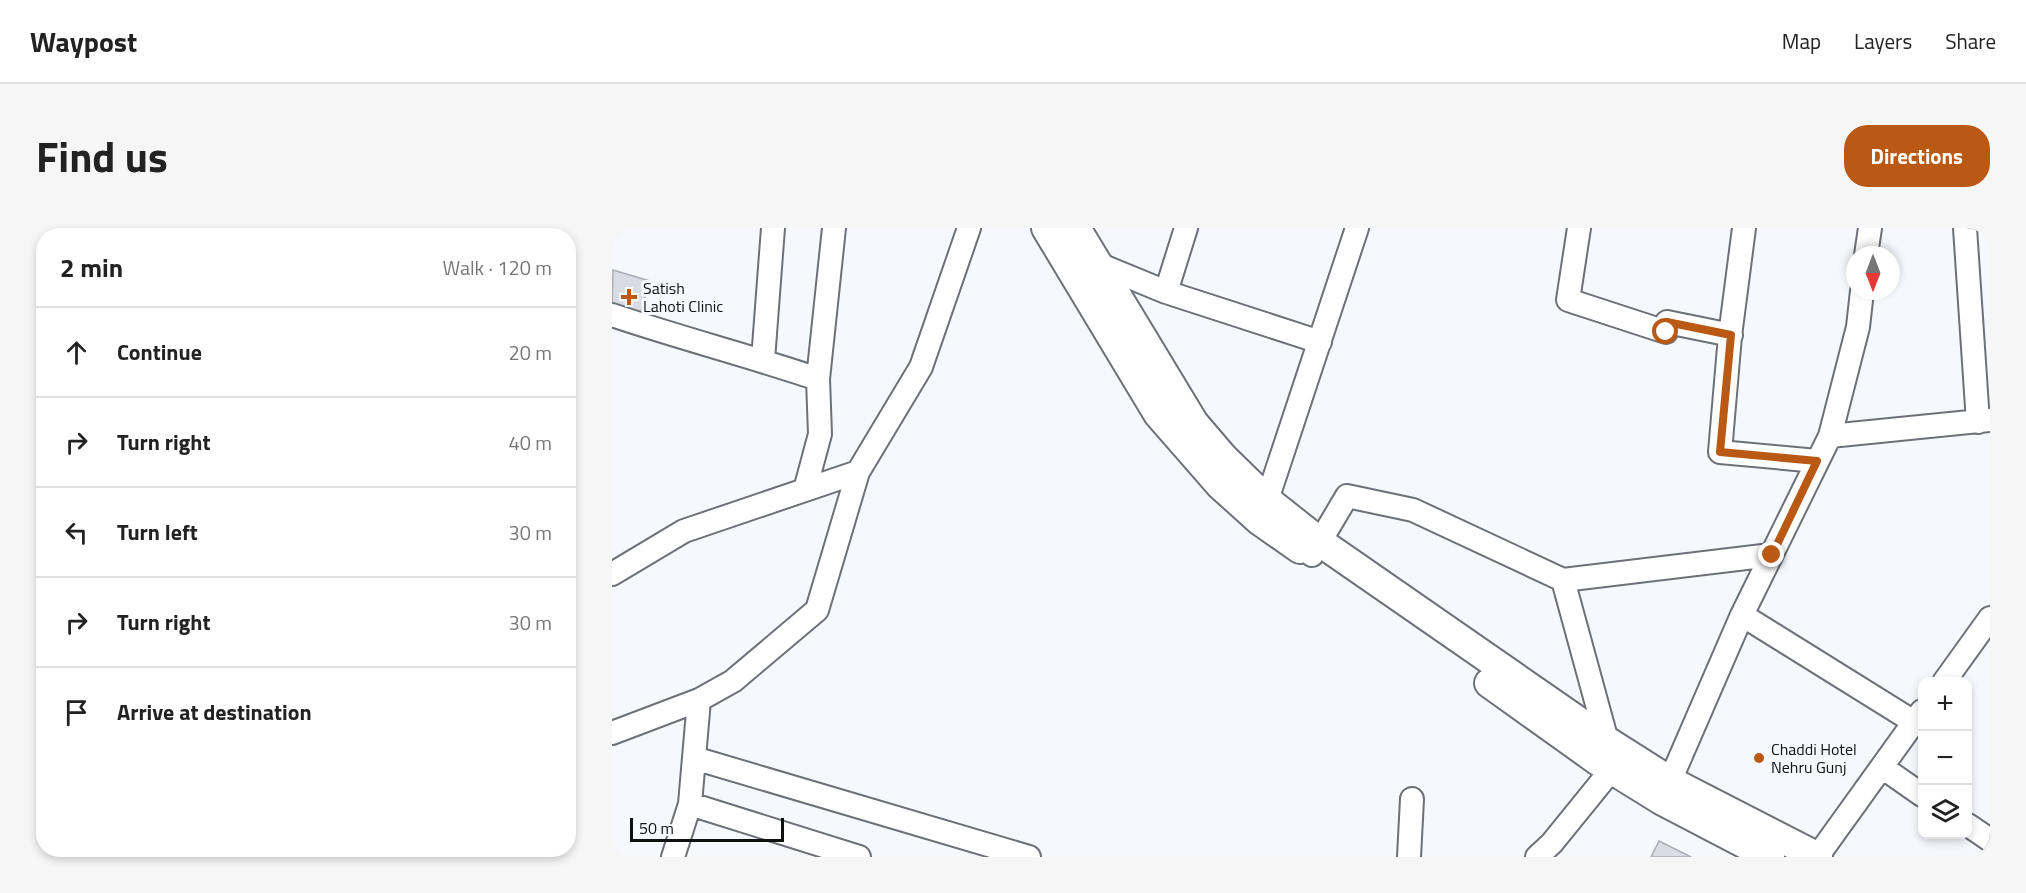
<!DOCTYPE html>
<html lang="en">
<head>
<meta charset="utf-8">
<style>
  body { margin:0; font-family:"Titillium Web",sans-serif; background:#f6f6f6; color:#222 }
  .controls { position:absolute; right:18px; bottom:18px; display:grid; overflow:hidden; border-radius:12px; box-shadow:0 3px 9px #0003 }
  .controls button { width:54px; height:54px; display:grid; place-items:center; padding:0; border:0; border-bottom:2px solid #e0e0e0; background:#fff; color:#222; font:30px sans-serif }
  .compass { position:absolute; left:1234px; top:18px; width:54px; height:54px; border-radius:50%; background:#fff; box-shadow:0 3px 9px #0003; rotate:180deg }
  .scale { position:absolute; left:18px; bottom:15px; width:154px; box-sizing:border-box; padding-left:6px; border:3px solid #0f1012; border-top:0; font-size:16px; line-height:21px; white-space:nowrap; color:#0f1012; -webkit-text-stroke:4px #f6f8fe; paint-order:stroke }
  .stop { position:absolute; width:18px; height:18px; margin:-14px; border:4px solid #b95913; border-radius:50%; background:#fff }
  .stop.end { background:#b95913; border-color:#fff; box-shadow:0 2px 6px #0008 }
  .list { margin:0; padding:0; list-style:none }
  h2 { display:flex; justify-content:space-between; align-items:center; height:78px; margin:0; padding:0 24px; font-size:26px }
  h2 small { font-size:20px; font-weight:400; color:#767676 }
  .list li { display:grid; grid-template-columns:39px 1fr auto; gap:18px; align-items:center; box-sizing:border-box; height:90px; padding:0 24px; border-top:2px solid #e0e0e0 }
  .list b { display:block; font-size:22px; white-space:nowrap }
  .list em { font-size:20px; font-style:normal; color:#767676 }
  .icon { flex:none; width:33px; height:33px; fill:none; stroke:currentColor; stroke-width:2; stroke-linecap:round; stroke-linejoin:round }
  .map { position:relative; flex:none; width:1378px; height:629px; overflow:hidden; border-radius:24px }
  header { display:flex; align-items:center; gap:36px; box-sizing:border-box; height:84px; padding:0 30px; background:#fff; border-bottom:2px solid #e0e0e0 }
  header strong { font-size:28px }
  nav { display:flex; gap:33px; margin-inline-start:auto; font-size:21px }
  .intro { display:flex; align-items:center; justify-content:space-between; box-sizing:border-box; height:144px; padding:0 36px }
  h1 { margin:0; font-size:42px }
  .button { padding:15px 27px; border-radius:24px; background:#b95913; color:#fff; font-size:21px; font-weight:700 }
  main { display:flex; gap:36px; padding:0 36px }
  aside { flex:1; background:#fff; border-radius:24px; box-shadow:0 3px 9px #0003 }
  .map>svg:first-child { display:block }
  .building { fill:#d9dce4; stroke:#abaeb5; stroke-width:1.5 }
  .lines { fill:none; stroke-linecap:round; stroke-linejoin:round }
  .minor-casing { stroke:#6d7077; stroke-width:26 }
  .major-casing { stroke:#6d7077; stroke-width:32 }
  .minor { stroke:#fff; stroke-width:22 }
  .major { stroke:#fff; stroke-width:28 }
  .route { stroke:#b95913; stroke-width:8 }
  .poi-dot { fill:#b95913; stroke:#f6f8fe; stroke-width:2 }
  .labels { text-anchor:middle; dominant-baseline:central; stroke-width:6; stroke-linejoin:round; paint-order:stroke }
  .poi-label { font-size:16px; fill:#0f1012; stroke:#f6f8fe; text-anchor:start }
</style>
</head>
<body>
<header>
<strong>Waypost</strong>
<nav><a>Map</a><a>Layers</a><a>Share</a></nav>
</header>
<div class="intro"><h1>Find us</h1><a class="button">Directions</a></div>
<main>
<aside>
<h2>2 min<small>Walk · 120 m</small></h2>
<ul class="list">
<li><svg class="icon" aria-label="ahead" viewBox="0 0 24 24"><path d="M12 20V5M6 11l6-6 6 6"/></svg><div><b>Continue</b></div><em>20 m</em></li>
<li><svg class="icon" aria-label="right" viewBox="0 0 24 24"><path d="M7 20v-9h11M14 6l5 5-5 5"/></svg><div><b>Turn right</b></div><em>40 m</em></li>
<li><svg class="icon" aria-label="left" viewBox="0 0 24 24"><path d="M17 20v-9H6M10 6l-5 5 5 5"/></svg><div><b>Turn left</b></div><em>30 m</em></li>
<li><svg class="icon" aria-label="right" viewBox="0 0 24 24"><path d="M7 20v-9h11M14 6l5 5-5 5"/></svg><div><b>Turn right</b></div><em>30 m</em></li>
<li><svg class="icon" aria-label="arrive" viewBox="0 0 24 24"><path d="M6 21V4h12l-3 4 3 4H6"/></svg><div><b>Arrive at destination</b></div></li>
</ul>
</aside>
<div class="map">
<svg width="1378" height="629" viewBox="0 0 1378 629">
  <rect width="100%" height="100%" fill="#f6f8fe"/>
  <path class="building" d="M1,42L38,53L27,90L0,82Z
    M1047,613L1079,629H1039Z"/>
  <g class="lines">
    <g class="minor-casing">
      <path id="minor" d="M967,0L956,72L1054,104L1055,94L1119,107
        M1132,0L1118,108L1108,224L1205,233
        M1353,0L1366,194
        M1254,27L1258,0
        M486,36L554,64L574,0
        M554,64L708,114
        M0,87C68,110 138,128 206,151
        M151,132L161,0
        M1218,208L1246,99L1250,63
        M193,262L208,206L206,151L222,0
        M655,272L745,0
        M700,327L735,268L801,282L951,352
        M0,346L72,303L246,244L309,139L357,0
        M1130,387L1302,494
        M1332,454L1378,390
        M0,505L87,472L121,453L205,382L246,244
        M995,513L951,352L1159,327
        M82,530L417,629
        M1270,539L1310,567
        M1058,553L1130,387L1218,208L1378,192
        M78,576L247,629
        M1356,597L1378,612
        M61,629L78,576L87,472
        M797,629L800,571
        M925,629L940,615L1000,541
        M1205,629L1310,483"/>
    </g>
    <g class="major-casing">
      <path id="major" d="M434,0L546,186L608,257L648,293L688,321
        M464,0L582,195L611,229L655,272L708,314L995,513L1058,553L1206,629
        M877,455L986,533L1049,572L1158,629"/>
    </g>
    <use href="#minor" class="minor"/>
    <use href="#major" class="major"/>
  </g>
  <g class="lines">
    <path class="route" d="M1054,104L1055,94L1119,107L1108,224L1205,233L1160,327"/>
  </g>
  <g class="poi-dot">
    <path d="M14 60h6v6h6v6h-6v6h-6v-6h-6v-6h6z"/>
    <circle cx="1147" cy="530" r="6"/>
  </g>
  <g class="labels">
    <g class="poi-label">
      <text x="31" y="60">Satish<tspan x="31" dy="18">Lahoti Clinic</tspan></text>
      <text x="1159" y="521">Chaddi Hotel<tspan x="1159" dy="18">Nehru Gunj</tspan></text>
    </g>
  </g>
</svg>
<div class="controls">
<button>+</button>
<button>−</button>
<button><svg class="icon" aria-label="layers" viewBox="0 0 24 24"><path d="M12 4l9 5-9 5-9-5zM3 14l9 5 9-5"/></svg></button>
</div>
<svg class="compass" viewBox="-18 -18 36 36"><path d="M0-13l5 13h-10z" fill="#e53935"/><path d="M0 13l5-13h-10z" fill="#767676"/></svg>
<div class="scale">50 m</div>
<div class="stop" style="left:1054px;top:104px"></div>
<div class="stop end" style="left:1160px;top:327px"></div>
</div>
</main>
</body>
</html>
